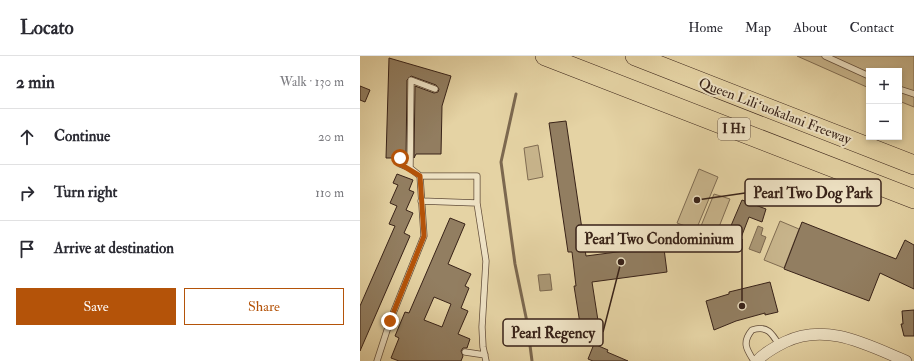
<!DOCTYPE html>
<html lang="en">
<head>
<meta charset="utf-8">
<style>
  body { margin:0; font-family:"IM FELL Double Pica",serif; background:#f2f2f3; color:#2b2b33 }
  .controls { position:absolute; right:12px; top:12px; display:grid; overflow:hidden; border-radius:0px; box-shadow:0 2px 6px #0003 }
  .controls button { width:36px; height:36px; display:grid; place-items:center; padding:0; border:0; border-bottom:1px solid #e1e1e2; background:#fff; color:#2b2b33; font:20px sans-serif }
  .stop { position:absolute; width:12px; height:12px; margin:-9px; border:3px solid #b45309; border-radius:50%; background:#fff }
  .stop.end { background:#b45309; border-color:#fff; box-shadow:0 1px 4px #0008 }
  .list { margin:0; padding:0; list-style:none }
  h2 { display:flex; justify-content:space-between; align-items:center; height:52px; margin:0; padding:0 16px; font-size:17px }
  h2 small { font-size:13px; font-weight:400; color:#7c7c81 }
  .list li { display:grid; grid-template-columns:26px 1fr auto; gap:12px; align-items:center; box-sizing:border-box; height:56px; padding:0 16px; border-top:1px solid #e1e1e2 }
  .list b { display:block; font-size:15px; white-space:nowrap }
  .list em { font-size:13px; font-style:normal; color:#7c7c81 }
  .actions { display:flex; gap:8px; padding:12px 16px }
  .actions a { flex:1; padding:9px 0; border:1px solid #b45309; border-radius:0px; text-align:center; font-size:14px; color:#b45309 }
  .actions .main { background:#b45309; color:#fff }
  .icon { flex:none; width:22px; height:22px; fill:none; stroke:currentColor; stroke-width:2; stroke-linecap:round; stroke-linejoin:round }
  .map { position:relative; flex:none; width:554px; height:305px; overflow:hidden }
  header { display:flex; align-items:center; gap:24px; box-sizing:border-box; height:56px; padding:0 20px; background:#fff; border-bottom:1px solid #e1e1e2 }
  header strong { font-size:19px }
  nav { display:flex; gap:22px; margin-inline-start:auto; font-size:14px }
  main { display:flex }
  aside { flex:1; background:#fff }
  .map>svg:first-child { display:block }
  .green { fill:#c8b58c; stroke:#806c52 }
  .water { fill:#aa9774; stroke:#7c684f }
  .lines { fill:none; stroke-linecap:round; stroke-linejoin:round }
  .stream { stroke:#7c684f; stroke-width:3 }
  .building { fill:#927e61; stroke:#382218; fill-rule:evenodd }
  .service-casing { stroke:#634e3b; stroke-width:7 }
  .minor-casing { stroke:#634e3b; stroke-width:12 }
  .motorway-casing { stroke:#382218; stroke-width:20 }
  .service { stroke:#eee2c4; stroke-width:5.5 }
  .minor { stroke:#eee2c4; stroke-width:11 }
  .motorway { stroke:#e5d3a4; stroke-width:19 }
  .route { stroke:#b45309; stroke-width:5 }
  .labels { text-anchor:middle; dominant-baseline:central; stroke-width:4; stroke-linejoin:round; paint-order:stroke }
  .shield { fill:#eee2c4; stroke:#6f5c4c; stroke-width:1 }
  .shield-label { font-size:13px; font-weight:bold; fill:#382218 }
  .street-label { font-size:14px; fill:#382218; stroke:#eee2c4 }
  .leader { fill:none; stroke:#382218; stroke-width:1.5 }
  .callout-dot { fill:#382218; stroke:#eee2c4; stroke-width:1.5 }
  .callout { fill:#eee2c4; stroke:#382218; stroke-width:1.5 }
  .callout-label { font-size:15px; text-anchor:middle; font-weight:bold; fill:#382218 }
</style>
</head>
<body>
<header>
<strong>Locato</strong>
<nav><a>Home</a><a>Map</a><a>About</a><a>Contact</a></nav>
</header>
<main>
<aside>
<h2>2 min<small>Walk · 130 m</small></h2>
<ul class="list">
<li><svg class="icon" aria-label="ahead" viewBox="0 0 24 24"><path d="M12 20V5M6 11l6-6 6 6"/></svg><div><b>Continue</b></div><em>20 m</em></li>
<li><svg class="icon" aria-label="right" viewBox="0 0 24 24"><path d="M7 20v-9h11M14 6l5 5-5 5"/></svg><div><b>Turn right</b></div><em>110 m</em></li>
<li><svg class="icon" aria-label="arrive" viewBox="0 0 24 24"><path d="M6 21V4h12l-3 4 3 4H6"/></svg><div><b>Arrive at destination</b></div></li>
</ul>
<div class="actions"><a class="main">Save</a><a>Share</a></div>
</aside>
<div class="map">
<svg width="554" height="305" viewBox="0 0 554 305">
  <rect width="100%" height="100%" fill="#e5d3a4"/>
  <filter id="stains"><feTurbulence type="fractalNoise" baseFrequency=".005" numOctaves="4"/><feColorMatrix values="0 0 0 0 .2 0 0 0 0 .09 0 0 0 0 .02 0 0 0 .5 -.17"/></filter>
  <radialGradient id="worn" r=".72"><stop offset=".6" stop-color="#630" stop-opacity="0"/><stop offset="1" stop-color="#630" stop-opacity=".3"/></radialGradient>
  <path class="green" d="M437,0H554V51L539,45V15H509V32Z
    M178,89L183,121L168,124L164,92Z
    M339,113L358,121L336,174L317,167Z
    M354,138L370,143L357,176L341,170Z
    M420,165L439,173L424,212L404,204Z"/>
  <path class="water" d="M398,170L403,172L401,179L406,181L400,197L389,193Z
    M190,218L192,234L180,235L178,219Z"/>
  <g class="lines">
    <path class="stream" d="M156,38L141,106L155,208L167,266L172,305"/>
  </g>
  <path class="building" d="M29,2L91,20L82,50L81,98H56L54,102L55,30L74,37L78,36L79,33L76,29L51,20L47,24L46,102L40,98L36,102H26Z
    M0,30L10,34L5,46L0,44Z
    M206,65L226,200L272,194L271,189L303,185L307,216L232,226L239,271L221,274L214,230H216L212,196H208L189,67Z
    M37,118L53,124L49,134L54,136L46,154L53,157L44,177L50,180L0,295V250L35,170L29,168L37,150L30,147L38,129L33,127Z
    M382,144L406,153L402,166L389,161L377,192L364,186Z
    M90,162L105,168L88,208L111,218L105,230L109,232L101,252L108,255L98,278L110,283L107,292H103L101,295L103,300L101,305H39L31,302L39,282L35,280L45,256L49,257ZM74,241L91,248L82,271L64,264Z
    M442,166L536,203L545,184L554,189V233L520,217L509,245L424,213Z
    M410,226L418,256L405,259V257L376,265L354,274L346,245L369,238V236Z
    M554,254V280H544L541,268H543L542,255Z
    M234,288L248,294L247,296L268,305H233L228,303Z"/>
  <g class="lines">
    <g class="service-casing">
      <path id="service" d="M465,0L509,20
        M539,33L554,38
        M40,102V108L50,112
        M60,120H117V147L126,205L122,271L123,291L126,305
        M61,145L117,147
        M105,296L125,299
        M17,305L30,265L64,180L60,120L50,112L51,24L75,33
        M394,305C386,293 382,286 392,274C407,269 412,277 419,289"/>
    </g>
    <g class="minor-casing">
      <path id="minor" d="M397,305C404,297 415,291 425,286C467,266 507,289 546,305"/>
    </g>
    <g class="motorway-casing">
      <path id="motorway" d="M185,0L554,143
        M275,0L554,109"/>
    </g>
    <use href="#service" class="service"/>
    <use href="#minor" class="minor"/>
    <use href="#motorway" class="motorway"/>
  </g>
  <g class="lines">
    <path class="route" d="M30,265L64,180L60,120L40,108V102"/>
  </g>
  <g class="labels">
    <rect class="shield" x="358" y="62" width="32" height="22" rx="3"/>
    <g class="shield-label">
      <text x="374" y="73">I H1</text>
    </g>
    <g class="street-label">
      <text transform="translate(415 55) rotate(21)">Queen Liliʻuokalani Freeway</text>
    </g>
  </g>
  <path class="leader" d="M337 144L385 137M382 250L382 183M261 206L243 276"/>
  <g class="callout-dot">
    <circle cx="337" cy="144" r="4"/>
    <circle cx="382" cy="250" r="4"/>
    <circle cx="261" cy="206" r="4"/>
  </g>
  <g class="callout">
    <rect x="385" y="123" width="136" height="27" rx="4"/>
    <rect x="216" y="169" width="166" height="27" rx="4"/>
    <rect x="143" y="263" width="100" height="27" rx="4"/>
  </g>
  <g class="callout-label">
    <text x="453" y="142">Pearl Two Dog Park</text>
    <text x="299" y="188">Pearl Two Condominium</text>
    <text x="193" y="282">Pearl Regency</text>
  </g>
  <rect width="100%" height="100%" filter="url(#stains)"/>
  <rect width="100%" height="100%" fill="url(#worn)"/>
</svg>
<div class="controls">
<button>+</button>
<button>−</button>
</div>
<div class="stop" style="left:40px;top:102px"></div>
<div class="stop end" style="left:30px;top:265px"></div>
</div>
</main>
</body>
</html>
